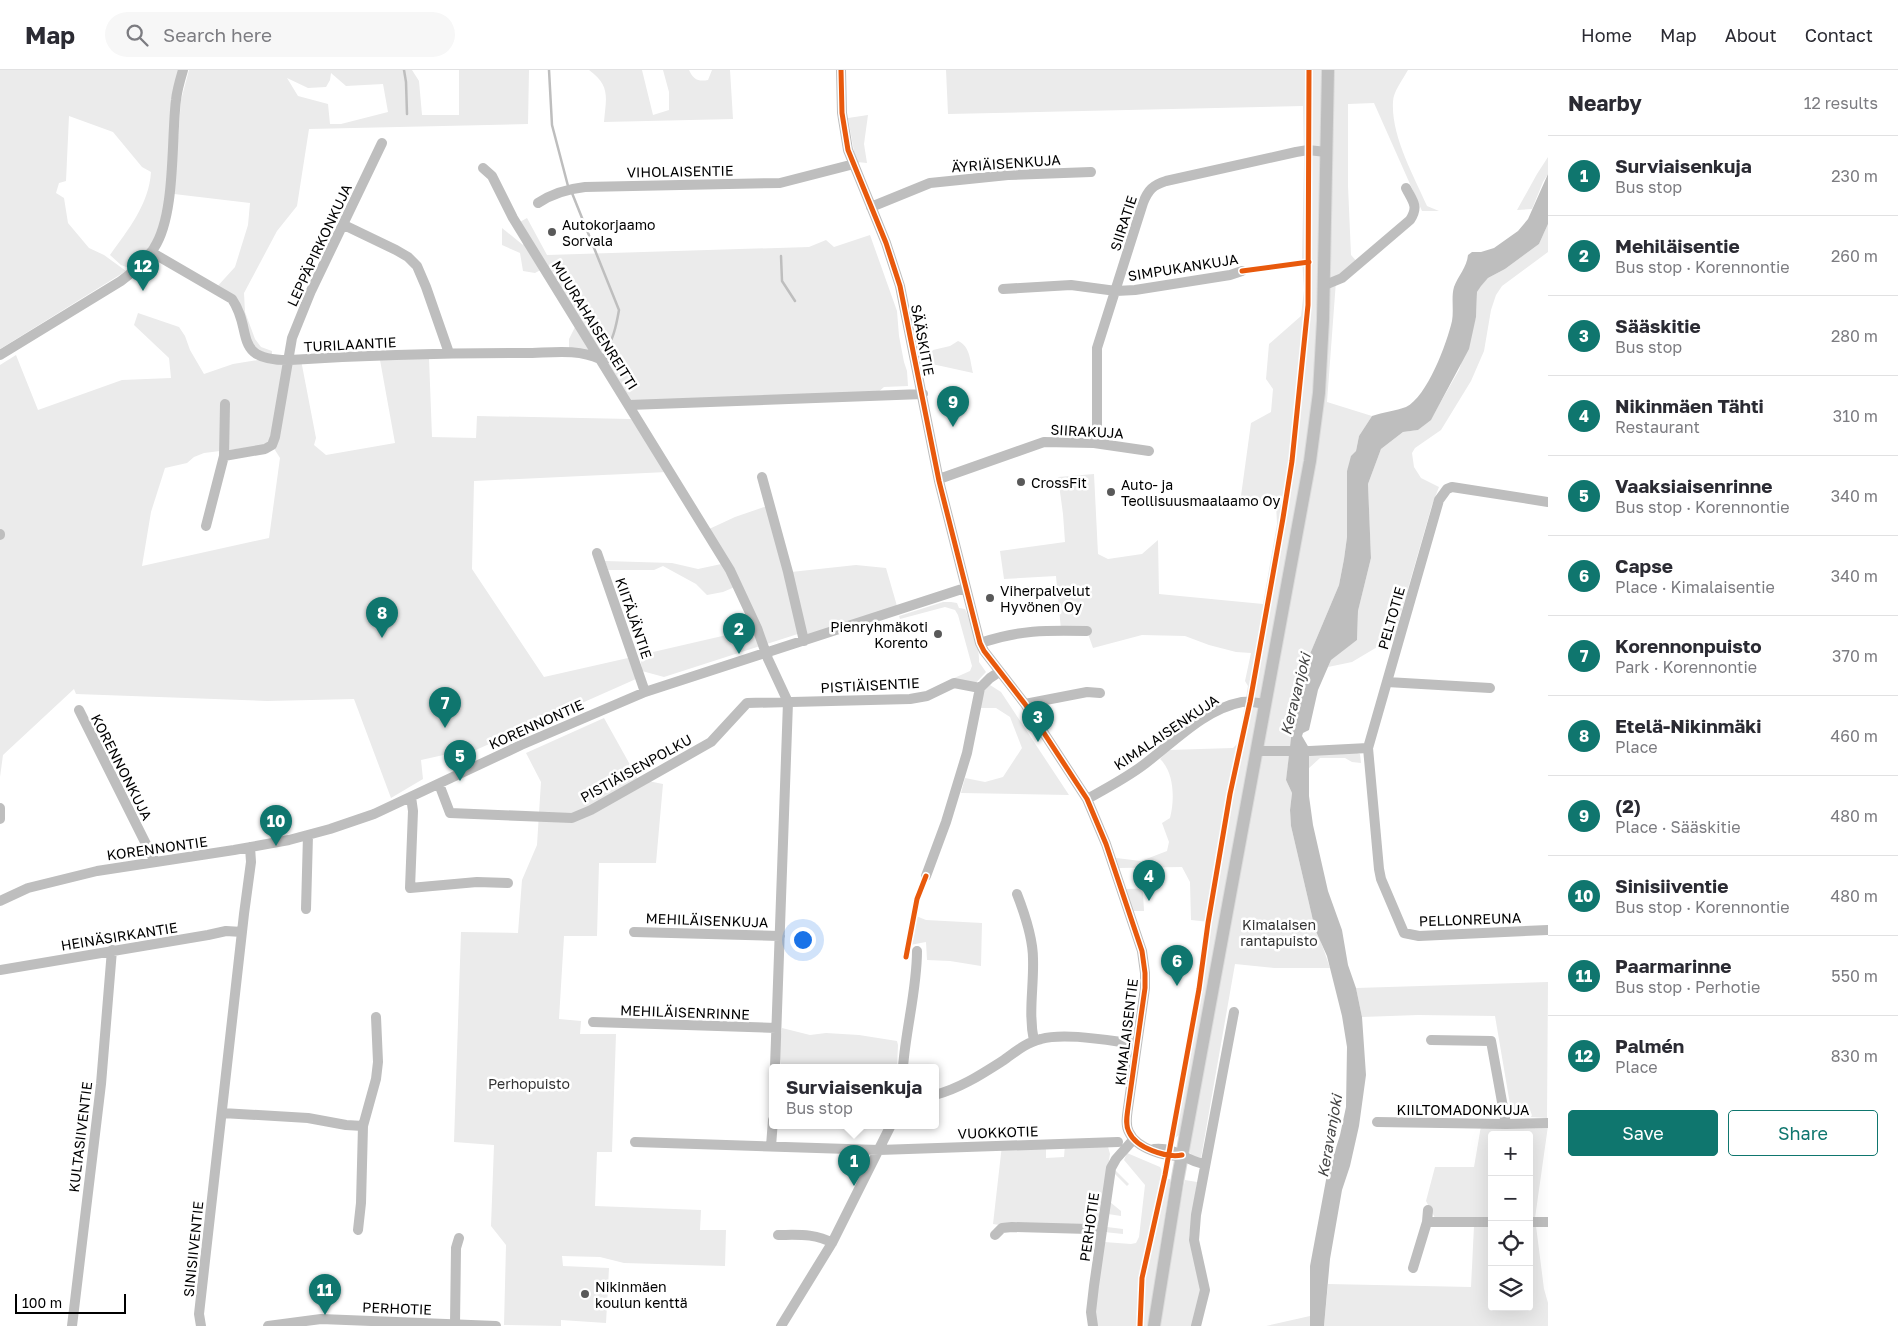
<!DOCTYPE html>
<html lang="en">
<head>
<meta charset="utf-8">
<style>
  body { margin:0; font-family:"Golos Text",sans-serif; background:#f7f7f7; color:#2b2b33 }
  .controls { position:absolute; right:15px; bottom:15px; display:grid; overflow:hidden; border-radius:5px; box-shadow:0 5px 20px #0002 }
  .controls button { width:45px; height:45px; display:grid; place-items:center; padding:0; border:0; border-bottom:1px solid #e1e1e2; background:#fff; color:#2b2b33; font:25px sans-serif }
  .scale { position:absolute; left:15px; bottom:12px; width:111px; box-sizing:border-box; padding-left:5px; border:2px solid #000; border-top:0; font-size:14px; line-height:18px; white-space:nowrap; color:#000; -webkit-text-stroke:4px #fff; paint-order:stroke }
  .you { position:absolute; left:802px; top:869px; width:18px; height:18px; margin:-12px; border:4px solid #fff; border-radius:50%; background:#1a73e8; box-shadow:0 0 0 8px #1a73e833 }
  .badge { display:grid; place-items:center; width:32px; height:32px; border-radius:50%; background:#0f766e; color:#fff; font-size:16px; font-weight:700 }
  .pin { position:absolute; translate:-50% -41px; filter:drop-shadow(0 1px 2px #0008) }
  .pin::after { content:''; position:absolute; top:26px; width:18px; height:15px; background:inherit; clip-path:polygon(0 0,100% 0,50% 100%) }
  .popup { position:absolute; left:769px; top:994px; width:170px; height:65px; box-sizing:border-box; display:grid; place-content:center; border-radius:5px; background:#fff; filter:drop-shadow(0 1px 4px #0005); font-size:16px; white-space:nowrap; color:#7c7c81 }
  .popup b { font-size:19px; color:#2b2b33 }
  .popup::after { content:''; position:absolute; left:50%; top:100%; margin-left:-10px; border:10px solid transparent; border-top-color:#fff }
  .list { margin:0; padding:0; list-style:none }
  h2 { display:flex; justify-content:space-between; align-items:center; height:65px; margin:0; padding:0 20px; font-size:21px }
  h2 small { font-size:16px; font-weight:400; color:#7c7c81 }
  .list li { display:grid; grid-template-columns:32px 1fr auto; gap:15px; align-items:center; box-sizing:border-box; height:80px; padding:0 20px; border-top:1px solid #e1e1e2 }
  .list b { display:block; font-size:19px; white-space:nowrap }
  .list p { margin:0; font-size:16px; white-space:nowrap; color:#7c7c81 }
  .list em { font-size:16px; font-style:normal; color:#7c7c81 }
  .actions { display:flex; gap:10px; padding:15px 20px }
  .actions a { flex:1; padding:11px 0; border:1px solid #0f766e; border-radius:5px; text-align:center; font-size:18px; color:#0f766e }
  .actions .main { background:#0f766e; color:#fff }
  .icon { flex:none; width:28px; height:28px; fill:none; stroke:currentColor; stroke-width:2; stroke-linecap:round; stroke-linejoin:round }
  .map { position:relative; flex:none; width:1548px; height:1256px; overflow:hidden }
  header { display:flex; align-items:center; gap:30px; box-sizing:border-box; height:70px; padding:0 25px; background:#fff; border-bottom:1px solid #e1e1e2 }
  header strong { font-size:24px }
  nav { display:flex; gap:28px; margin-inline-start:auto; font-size:18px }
  .search { width:350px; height:45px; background:#f7f7f7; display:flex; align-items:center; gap:12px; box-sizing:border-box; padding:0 18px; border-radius:28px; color:#7c7c81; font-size:19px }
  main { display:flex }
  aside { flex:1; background:#fff }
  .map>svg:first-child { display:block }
  .green { fill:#ebebeb; fill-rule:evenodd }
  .water { fill:#bebebe }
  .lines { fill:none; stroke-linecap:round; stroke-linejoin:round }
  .stream { stroke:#bebebe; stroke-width:2.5 }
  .major-casing { stroke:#dbdbdb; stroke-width:14 }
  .minor { stroke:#bebebe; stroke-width:10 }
  .major { stroke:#bebebe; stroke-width:12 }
  .cycleway-casing { stroke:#fff; stroke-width:8 }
  .cycleway { stroke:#e8590c; stroke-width:5 }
  .poi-dot { fill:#595959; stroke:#fff; stroke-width:2 }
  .labels { text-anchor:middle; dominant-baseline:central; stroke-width:5; stroke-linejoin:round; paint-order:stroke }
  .street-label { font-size:14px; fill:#000; stroke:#fff }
  .poi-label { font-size:14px; fill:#000; stroke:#fff; text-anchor:start }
  .park-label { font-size:14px; fill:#323232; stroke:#fff }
  .water-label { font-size:15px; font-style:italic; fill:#434343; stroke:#fff }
</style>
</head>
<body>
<header>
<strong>Map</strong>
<div class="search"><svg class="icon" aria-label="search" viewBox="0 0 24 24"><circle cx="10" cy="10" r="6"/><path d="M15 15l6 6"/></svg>Search here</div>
<nav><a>Home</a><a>Map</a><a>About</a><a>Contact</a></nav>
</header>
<main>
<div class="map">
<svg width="1548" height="1256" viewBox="0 0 1548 1256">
  <rect width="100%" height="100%" fill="#fff"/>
  <path class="green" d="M0,0H178L165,131L157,165L144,184L129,198L121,195L110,185C128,160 149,134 151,102L142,97L113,62L69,46L66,111L59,113L56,123L64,128L68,153L89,178L104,185L126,201L0,279Z
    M189,0H412L419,11L422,45H459V0H529L528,54L309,59L297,136L277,161L244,223L245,242L255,269L261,277L272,281V290H301L316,368L314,375L326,385L395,373L380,290L429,288L432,367L476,368L477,346L631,349L667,402L474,411L472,499L544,607L628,588L636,609L469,683L468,687L460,690L457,682L421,690L423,709L391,728L354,629L267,631L76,624L74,619L3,685L0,707V295L16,285L38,340L122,310L171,308L169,288L134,255L138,243L179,257L185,266L190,280L204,304L233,294L258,290L236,235L215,219L235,197L248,155L250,133L174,124L181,30ZM331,3L346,16L383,14L388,42L341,54H330L328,34L298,26L287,8L308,18L326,17L330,10ZM270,372L280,388L269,468L142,496L151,442L165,398L187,393L194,387L204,383L261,376Z
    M589,0H642L653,45L669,40V22L663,0H689C693,9 698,12 708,10L712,0H730L733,49L604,52C606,28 611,16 589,0Z
    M946,0H1408C1403,9 1393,22 1393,32C1391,66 1414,106 1427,136L1439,141H1422L1374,33L1348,34V116L1351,185L1358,193L1336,211L1327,332L1372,346L1359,366L1356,381L1347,401V467L1344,489L1339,515L1299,610L1286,710L1292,723L1290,740L1291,756L1312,846L1330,898H1274L1235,894L1201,1088H1193L1190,1083V1072L1231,855L1220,853L1180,1064L1173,1070L1210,852L1191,850L1190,812L1182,797L1119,798L1116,788L1141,791L1167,781L1169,772L1162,753L1170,748C1175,729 1174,702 1160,689L1168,680L1233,678L1238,673L1248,616L1245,611L1251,583L1236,582L1209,575L1185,566L1142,565L1093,578L1087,561L1061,560L1056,506L1004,509L1000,481L1065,472L1063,444L1058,407L1094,404L1098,484L1108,489L1142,484L1158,470L1159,524L1263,534L1277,454L1276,432L1240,433L1251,353L1271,342L1273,319L1266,309L1269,274L1301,246L1304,220L1302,188L1304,91L1303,36L948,44Z
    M868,45L864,74L867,93L857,92L855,87L848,48Z
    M1548,87V104L1543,112L1532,139L1517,140L1537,104Z
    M527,148L547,185L809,177L826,170L834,177L870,165L897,241L899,266L904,292L907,301L908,316L884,317L877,323L631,331L546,197L535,203L523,201L520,183L502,175V158L523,175L525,165L518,153Z
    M1548,154V182L1502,216L1496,225L1491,240L1484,281L1471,311L1441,360L1415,378L1412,383L1414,397L1421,408L1439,417L1432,435L1394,567L1352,592L1328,597L1331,589L1357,570L1358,541L1371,488L1368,414L1381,379L1403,362L1418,360L1431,349L1459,300L1476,247L1477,222L1481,215L1488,208L1505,199L1539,174Z
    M576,255L592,281L569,282V269Z
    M958,271C970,276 970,290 973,303L932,294L929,287L933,280L950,276Z
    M767,436L791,502L856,495L886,498L897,536L809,565L804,562L664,607L642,601L640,585L757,558L737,516L723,522L707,525L696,514L663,496L654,500H608L605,491L672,493L698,499L726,493L707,460L735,447Z
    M943,532H951L957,533L959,538L965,539C971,553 980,577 979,592L986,602L973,616L952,609L970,601L972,596L958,545L955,540L945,537L900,549L899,546Z
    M990,615L1001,622L1069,725L961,723L965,708L985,712L1003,707L1022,678L1010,647L996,638H980L983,622Z
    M604,648L638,709L663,714L656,793H599L597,866H564L559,949L581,951L580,964H616L612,1082H597L595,1136L701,1140L700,1160H726L725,1196L624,1193L600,1187L562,1186L563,1196L609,1198L606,1253L561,1250V1256L504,1255L506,1175L491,1156L494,1075L454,1072L461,862L518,863L522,810L537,775L541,712L526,683Z
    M1357,683L1360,684L1361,693L1352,692L1345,688H1320L1308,699V685Z
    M1157,818L1154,821L1143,822L1144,841H1133L1126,819Z
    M916,846L926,850L982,853L981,896L950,891L927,890L926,872L910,875Z
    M1548,912L1547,1048L1512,1046L1495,946L1418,945L1362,947L1356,918Z
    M782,958L810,965L826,963L859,965L897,971L898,975L897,997H785L781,995L779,982Z
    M1481,1056H1548L1535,1148L1544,1219L1548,1233V1256H1324L1328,1214L1471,1217L1474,1156L1435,1148L1426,1131L1435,1097H1474ZM1492,1065H1529V1237H1492Z
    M1107,1073L1110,1084L1098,1159L1012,1157L993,1154L1002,1075L1046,1074V1088L1064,1087L1065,1074Z
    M1127,1083L1160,1097L1163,1103L1142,1197L1139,1220V1256H1096L1094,1240L1104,1172L1131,1174L1136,1173L1139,1167L1145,1115L1124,1090Z
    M1113,1098L1129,1114L1127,1116L1115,1104L1110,1132L1121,1141V1146L1108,1144L1107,1157L1123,1159V1164L1104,1162Z
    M1166,1109H1170V1113L1148,1256H1142L1143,1228L1147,1190Z
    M1185,1110L1197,1112L1189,1167L1202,1220L1192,1256H1160L1172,1174Z
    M1310,1246V1256H1266Z"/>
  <path class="water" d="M1548,104V154L1539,174L1505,199L1488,208L1481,216L1477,222L1476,247L1469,279L1431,350L1418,360L1403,362L1381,379L1368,414L1371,488L1358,541L1357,570L1331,590L1318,620L1309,660L1303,663L1302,666L1309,678V726L1313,755L1328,821L1342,860L1348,895L1356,918L1362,947L1366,1005L1359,1056L1350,1096L1342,1120L1330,1189L1324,1256H1310V1196L1326,1110L1340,1065L1346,1037L1347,977L1342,946L1327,886L1315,859L1291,756L1290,740L1292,723L1286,710L1292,660L1288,655L1290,647L1296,642L1299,610L1339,515L1344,489L1347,467V401L1351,386L1356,381L1359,366L1372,346C1383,342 1396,341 1406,337C1427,327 1447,273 1452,251C1454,240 1451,227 1454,217C1458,206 1467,197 1468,185L1472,182H1481L1494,178L1518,161L1528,149Z"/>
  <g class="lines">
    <path class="stream" d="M404,0L406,12L407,44
      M549,0L552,55L568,116
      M572,123L619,240C616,257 613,271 603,285L608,292
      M781,186L782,211L795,231"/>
    <g class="major-casing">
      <path id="major" d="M1154,1256L1178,1107L1310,391L1319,323L1323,250L1328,0"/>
    </g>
    <path class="minor" d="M841,0L842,43L848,80L886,173L900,216L939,411L980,573L984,581L1025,634L1087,729L1106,774L1142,881L1145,903V918L1128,1038C1127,1046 1125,1055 1129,1062C1136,1078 1166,1088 1182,1085
      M483,98L492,106L513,148L730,500L757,558L768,589L788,632L775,997
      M538,133C553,123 567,119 585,117L780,113L854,94
      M871,137L930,113L1008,105L1091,102
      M344,155L396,180L408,187L417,196L426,217L449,283
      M151,182L232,229C254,261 231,291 290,290C368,285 446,283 525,283C549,283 577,278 600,289
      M1325,215L1342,208L1410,150C1419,136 1413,132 1406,118
      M1003,219L1071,215L1116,221L1135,220L1230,205L1242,201
      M0,285L121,211C133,202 146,191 154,178C176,145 171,70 176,30C177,20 180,10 183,0
      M629,335L923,324
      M1094,373L1096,368L1097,358V278L1143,133C1148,120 1153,115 1166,111L1296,82L1308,80L1326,82
      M224,386L265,379L272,375L275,367L292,268L311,221L382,73
      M762,407L788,502L804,571
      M939,409L1044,372L1094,373L1149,381
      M1548,432L1452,417L1447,419L1439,430L1368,678L1379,799L1381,809L1404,863L1419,866L1548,860
      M206,456L224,386L225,334
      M0,464V465
      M597,483L645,622
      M980,573C1019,560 1046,560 1087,561
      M1387,612L1490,618
      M1025,634L1087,622L1100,623
      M79,640L155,792
      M1257,681H1310L1368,678
      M439,714L450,743L572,748L591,740L711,672L747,633L910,629L927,626L954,613L980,618
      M411,727L413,741L410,818L477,812L508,813
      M1087,729C1107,718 1128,707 1146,693C1175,671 1205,639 1242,632C1249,631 1258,633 1265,634
      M0,749V738
      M926,806L946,752L967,683L980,618L990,608L999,602
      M1017,824C1024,842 1033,869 1033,889C1034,916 1028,943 1034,971
      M0,831L28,818L97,801L234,780L289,770L330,759L374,744L521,675L645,622L965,518
      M306,839L308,765
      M634,862L780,866
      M0,900L208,865L226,861L242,862
      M593,952L776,958
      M1431,970L1491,971L1506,1054
      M903,997C906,958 917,919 917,881
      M935,1025C961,1018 982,1004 1004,990C1015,982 1027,972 1041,969C1065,962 1111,971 1137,974
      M222,1043L308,1048L346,1055L363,1056
      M1377,1052L1506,1054L1548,1053
      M635,1072L879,1080L1118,1072
      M771,1076L773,1050
      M1154,1079C1178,1077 1182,1090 1204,1094
      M1427,1152L1428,1140
      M1529,1152H1548
      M358,1160L361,1133L363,1056L376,1009L378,992L376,947
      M778,1165C796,1165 816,1163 832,1173
      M995,1165L1002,1158L1012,1157L1089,1159L1102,1161
      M1413,1198L1427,1152H1492
      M455,1254L456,1178L459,1168
      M72,1256L101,1014L112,880
      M201,1256L199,1244L244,844L251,792L250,777
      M268,1256L321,1249L496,1256
      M781,1256L832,1173L891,1055
      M1093,1256L1091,1242L1094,1216L1111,1098L1116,1089L1133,1070
      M1196,1256L1205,1220L1194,1170L1196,1145L1234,942"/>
    <use href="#major" class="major"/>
    <g class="cycleway-casing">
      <path id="cycleway" d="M841,0L842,43L848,80L886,173L900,216L939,411L980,573L984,581L1025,634L1087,729L1106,774L1142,881L1145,903V918L1128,1038C1127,1046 1125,1055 1129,1062C1136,1078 1166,1088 1182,1085
        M1242,201L1309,192
        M906,887L917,829L926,806
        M1140,1256L1142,1208L1165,1105L1199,919L1208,853L1230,724L1250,632L1283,448L1292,391L1308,235L1309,0"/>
    </g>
    <use href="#cycleway" class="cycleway"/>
  </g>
  <g class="poi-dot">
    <circle cx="552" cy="162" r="5"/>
    <circle cx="1021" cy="412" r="5"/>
    <circle cx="1111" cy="422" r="5"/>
    <circle cx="990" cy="528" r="5"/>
    <circle cx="938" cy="564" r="5"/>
    <circle cx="585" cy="1224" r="5"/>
  </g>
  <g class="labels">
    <g class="street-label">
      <text transform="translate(1006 93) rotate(-4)">ÄYRIÄISENKUJA</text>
      <text transform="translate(680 101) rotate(-1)">VIHOLAISENTIE</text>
      <text transform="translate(1123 153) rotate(-72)">SIIRATIE</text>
      <text transform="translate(319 175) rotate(-65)">LEPPÄPIRKONKUJA</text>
      <text transform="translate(1183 197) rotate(-9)">SIMPUKANKUJA</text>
      <text transform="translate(595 255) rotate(58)">MUURAHAISENREITTI</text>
      <text transform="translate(923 270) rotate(79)">SÄÄSKITIE</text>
      <text transform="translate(350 274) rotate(-3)">TURILAANTIE</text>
      <text transform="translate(1087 361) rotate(3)">SIIRAKUJA</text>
      <text transform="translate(634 548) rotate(71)">KIITÄJÄNTIE</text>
      <text transform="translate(1391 548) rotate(-74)">PELTOTIE</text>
      <text transform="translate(870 615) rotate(-3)">PISTIÄISENTIE</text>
      <text transform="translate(536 654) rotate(-24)">KORENNONTIE</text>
      <text transform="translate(1166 662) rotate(-34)">KIMALAISENKUJA</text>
      <text transform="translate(122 697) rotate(63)">KORENNONKUJA</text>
      <text transform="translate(636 698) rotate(-29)">PISTIÄISENPOLKU</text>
      <text transform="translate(157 778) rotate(-8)">KORENNONTIE</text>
      <text transform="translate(1470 849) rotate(-2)">PELLONREUNA</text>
      <text transform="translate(707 850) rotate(2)">MEHILÄISENKUJA</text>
      <text transform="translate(119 866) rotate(-9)">HEINÄSIRKANTIE</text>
      <text transform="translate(685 942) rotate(2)">MEHILÄISENRINNE</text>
      <text transform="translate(1126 962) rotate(-83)">KIMALAISENTIE</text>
      <text x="1463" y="1039">KIILTOMADONKUJA</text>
      <text transform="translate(998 1062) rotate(-2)">VUOKKOTIE</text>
      <text transform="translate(80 1067) rotate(-83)">KULTASIIVENTIE</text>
      <text transform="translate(1089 1157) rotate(-82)">PERHOTIE</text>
      <text transform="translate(193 1179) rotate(-84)">SINISIIVENTIE</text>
      <text transform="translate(397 1238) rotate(2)">PERHOTIE</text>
    </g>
    <g class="poi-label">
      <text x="562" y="154">Autokorjaamo<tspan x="562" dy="16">Sorvala</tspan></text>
      <text x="1031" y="412">CrossFit</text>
      <text x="1121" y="414">Auto- ja<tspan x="1121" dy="16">Teollisuusmaalaamo Oy</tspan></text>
      <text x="1000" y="520">Viherpalvelut<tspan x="1000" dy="16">Hyvönen Oy</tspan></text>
      <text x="928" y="556" text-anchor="end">Pienryhmäkoti<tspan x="928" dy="16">Korento</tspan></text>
      <text x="595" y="1216">Nikinmäen<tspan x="595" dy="16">koulun kenttä</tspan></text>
    </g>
    <g class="park-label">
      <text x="1279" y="854">Kimalaisen<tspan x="1279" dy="16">rantapuisto</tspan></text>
      <text x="529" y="1013">Perhopuisto</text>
    </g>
    <g class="water-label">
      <text transform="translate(1295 624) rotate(-76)">Keravanjoki</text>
      <text transform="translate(1329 1066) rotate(-80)">Keravanjoki</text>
    </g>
  </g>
</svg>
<div class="controls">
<button>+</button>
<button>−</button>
<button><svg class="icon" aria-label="locate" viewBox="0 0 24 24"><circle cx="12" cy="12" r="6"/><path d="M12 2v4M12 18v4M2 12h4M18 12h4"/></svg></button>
<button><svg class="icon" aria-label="layers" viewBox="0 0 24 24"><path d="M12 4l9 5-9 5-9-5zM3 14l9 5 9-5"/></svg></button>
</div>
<div class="scale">100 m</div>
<div class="you"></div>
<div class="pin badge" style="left:854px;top:1116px">1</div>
<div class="popup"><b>Surviaisenkuja</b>Bus stop</div>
<div class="pin badge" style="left:739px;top:584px">2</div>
<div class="pin badge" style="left:1038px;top:672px">3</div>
<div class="pin badge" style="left:1149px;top:831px">4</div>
<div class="pin badge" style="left:460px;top:711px">5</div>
<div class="pin badge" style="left:1177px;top:916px">6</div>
<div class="pin badge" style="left:445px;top:658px">7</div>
<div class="pin badge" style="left:382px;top:568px">8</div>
<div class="pin badge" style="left:953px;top:357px">9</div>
<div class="pin badge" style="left:276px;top:776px">10</div>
<div class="pin badge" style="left:325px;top:1245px">11</div>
<div class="pin badge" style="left:143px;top:221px">12</div>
</div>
<aside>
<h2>Nearby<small>12 results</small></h2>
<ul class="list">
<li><span class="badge">1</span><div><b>Surviaisenkuja</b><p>Bus stop</p></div><em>230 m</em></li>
<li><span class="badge">2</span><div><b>Mehiläisentie</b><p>Bus stop · Korennontie</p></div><em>260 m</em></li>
<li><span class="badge">3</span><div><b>Sääskitie</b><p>Bus stop</p></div><em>280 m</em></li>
<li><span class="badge">4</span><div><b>Nikinmäen Tähti</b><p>Restaurant</p></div><em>310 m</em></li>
<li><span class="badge">5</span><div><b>Vaaksiaisenrinne</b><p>Bus stop · Korennontie</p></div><em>340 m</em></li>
<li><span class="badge">6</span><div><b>Capse</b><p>Place · Kimalaisentie</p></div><em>340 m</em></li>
<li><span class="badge">7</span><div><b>Korennonpuisto</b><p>Park · Korennontie</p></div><em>370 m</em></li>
<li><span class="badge">8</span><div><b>Etelä-Nikinmäki</b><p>Place</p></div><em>460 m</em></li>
<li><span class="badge">9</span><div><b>(2)</b><p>Place · Sääskitie</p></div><em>480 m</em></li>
<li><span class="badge">10</span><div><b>Sinisiiventie</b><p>Bus stop · Korennontie</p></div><em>480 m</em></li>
<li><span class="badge">11</span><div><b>Paarmarinne</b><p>Bus stop · Perhotie</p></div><em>550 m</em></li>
<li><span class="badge">12</span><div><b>Palmén</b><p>Place</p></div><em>830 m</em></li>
</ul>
<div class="actions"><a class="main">Save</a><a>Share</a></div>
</aside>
</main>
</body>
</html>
